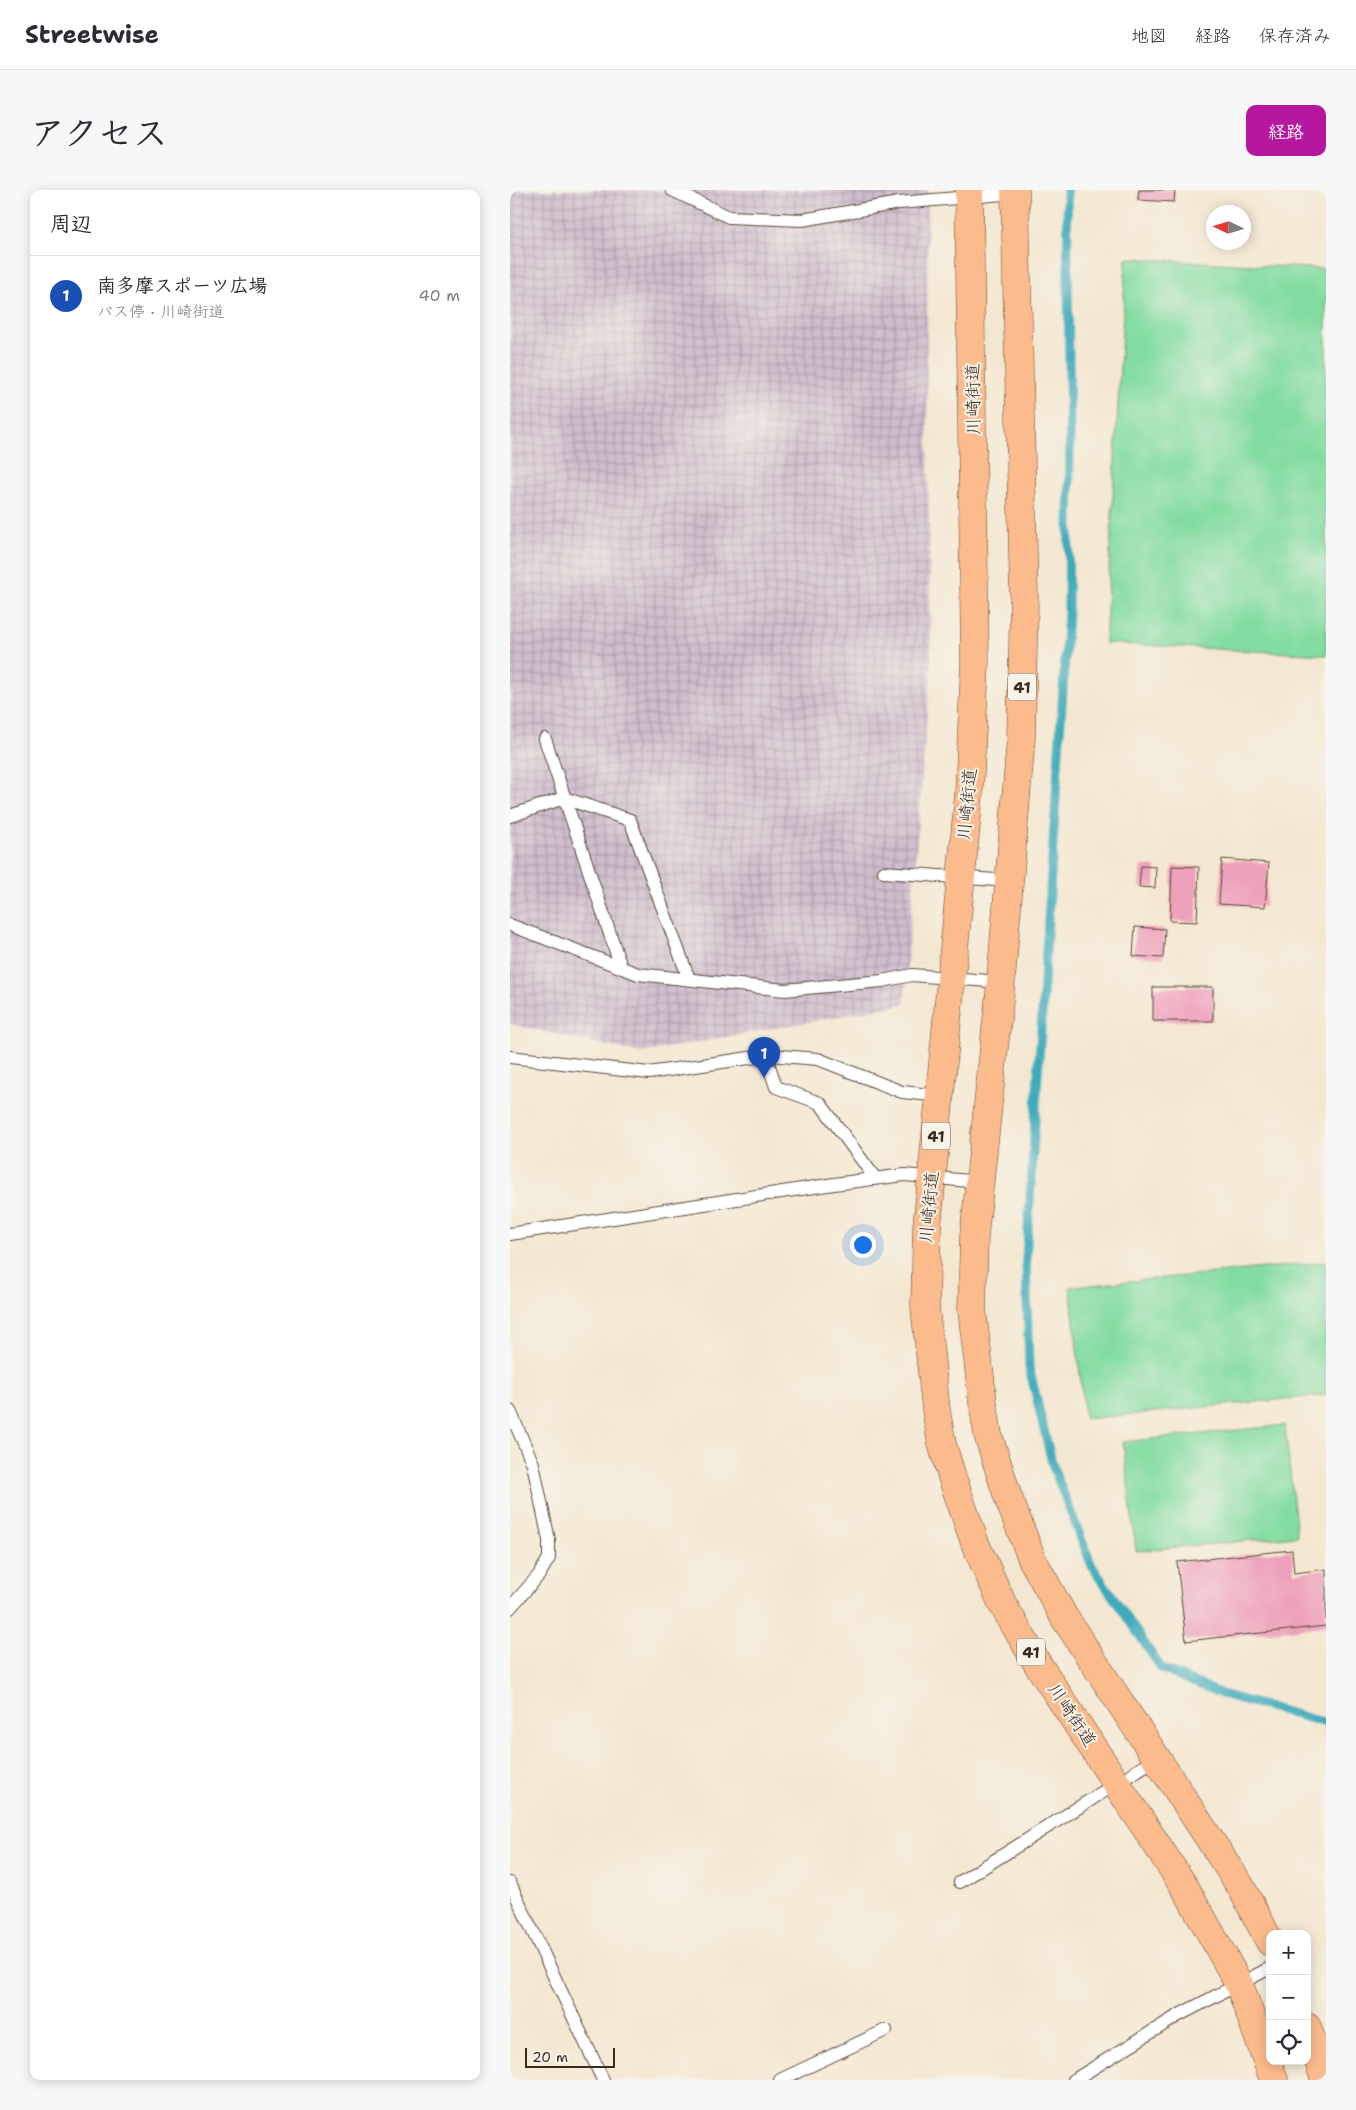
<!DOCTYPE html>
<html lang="ja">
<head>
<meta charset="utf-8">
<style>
  body { margin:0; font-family:"Shantell Sans","Klee One",sans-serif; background:#f7f7f7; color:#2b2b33 }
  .controls { position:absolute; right:15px; bottom:15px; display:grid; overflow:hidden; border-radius:10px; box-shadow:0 2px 12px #0003 }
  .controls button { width:45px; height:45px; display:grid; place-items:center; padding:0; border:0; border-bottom:1px solid #e1e1e2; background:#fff; color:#2b2b33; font:25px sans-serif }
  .compass { position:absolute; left:696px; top:15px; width:45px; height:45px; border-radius:50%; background:#fff; box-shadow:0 2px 12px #0003; rotate:274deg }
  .scale { position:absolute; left:15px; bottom:12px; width:90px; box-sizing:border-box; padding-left:5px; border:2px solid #3b2a1e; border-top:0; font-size:14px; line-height:18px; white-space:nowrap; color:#3b2a1e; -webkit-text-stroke:4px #f7f3e8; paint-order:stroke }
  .you { position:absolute; left:352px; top:1054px; width:18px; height:18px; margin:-12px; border:4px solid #fff; border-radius:50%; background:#1a73e8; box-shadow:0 0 0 8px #1a73e833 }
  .badge { display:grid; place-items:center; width:32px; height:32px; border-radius:50%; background:#b5179e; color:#fff; font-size:16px; font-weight:700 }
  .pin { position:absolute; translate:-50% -41px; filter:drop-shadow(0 1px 2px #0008) }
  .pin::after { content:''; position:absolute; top:26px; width:18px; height:15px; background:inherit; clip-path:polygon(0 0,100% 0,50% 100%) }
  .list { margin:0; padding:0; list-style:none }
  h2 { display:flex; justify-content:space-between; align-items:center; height:65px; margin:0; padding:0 20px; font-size:21px }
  h2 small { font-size:16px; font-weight:400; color:#7c7c81 }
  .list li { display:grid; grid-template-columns:32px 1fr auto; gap:15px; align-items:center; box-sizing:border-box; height:80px; padding:0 20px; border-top:1px solid #e1e1e2 }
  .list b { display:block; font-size:19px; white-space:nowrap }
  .list p { margin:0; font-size:16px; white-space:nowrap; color:#7c7c81 }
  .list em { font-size:16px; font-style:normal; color:#7c7c81 }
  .icon { flex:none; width:28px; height:28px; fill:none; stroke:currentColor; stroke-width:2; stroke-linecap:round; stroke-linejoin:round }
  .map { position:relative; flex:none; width:816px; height:1890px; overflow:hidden; border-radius:10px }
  header { display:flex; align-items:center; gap:30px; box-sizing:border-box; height:70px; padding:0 25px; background:#fff; border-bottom:1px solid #e1e1e2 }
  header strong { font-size:24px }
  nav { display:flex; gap:28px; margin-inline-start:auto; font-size:18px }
  .intro { display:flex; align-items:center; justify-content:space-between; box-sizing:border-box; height:120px; padding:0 30px }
  h1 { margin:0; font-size:35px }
  .button { padding:12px 22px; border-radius:10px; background:#b5179e; color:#fff; font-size:18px; font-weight:700 }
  main { display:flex; gap:30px; padding:0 30px }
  aside { flex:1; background:#fff; border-radius:10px; box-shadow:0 2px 12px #0003 }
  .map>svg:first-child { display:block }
  .industrial { fill:url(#industrial-grid) }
  .pitch { fill:#82dca2; stroke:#5e8360 }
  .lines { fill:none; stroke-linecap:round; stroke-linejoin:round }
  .stream { stroke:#3dabbb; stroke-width:9 }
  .building { fill:#eea1bb }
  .lane-casing { stroke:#574639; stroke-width:14 }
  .primary-casing { stroke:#574639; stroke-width:29 }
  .lane { stroke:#fff; stroke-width:12 }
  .primary { stroke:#fbbb8c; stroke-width:28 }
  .labels { text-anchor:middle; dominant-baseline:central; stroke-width:4; stroke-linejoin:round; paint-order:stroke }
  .shield { fill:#f7f3e8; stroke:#73665b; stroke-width:1 }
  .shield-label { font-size:16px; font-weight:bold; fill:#3b2a1e }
  .street-label { font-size:18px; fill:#3b2a1e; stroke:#f7f3e8 }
</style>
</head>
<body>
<header>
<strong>Streetwise</strong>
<nav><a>地図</a><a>経路</a><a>保存済み</a></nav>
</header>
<div class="intro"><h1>アクセス</h1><a class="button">経路</a></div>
<main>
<aside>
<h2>周辺<small></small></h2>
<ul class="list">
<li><span class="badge" style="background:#1a4fb4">1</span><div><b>南多摩スポーツ広場</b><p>バス停 · 川崎街道</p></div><em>40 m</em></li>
</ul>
</aside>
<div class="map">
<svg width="816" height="1890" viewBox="0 0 816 1890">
  <defs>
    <pattern id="industrial-grid" width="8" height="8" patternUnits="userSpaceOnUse" patternTransform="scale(1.25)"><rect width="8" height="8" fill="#cfbdce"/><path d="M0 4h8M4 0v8" fill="none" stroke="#a99aa7"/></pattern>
  </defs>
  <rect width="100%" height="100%" fill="#f7f3e8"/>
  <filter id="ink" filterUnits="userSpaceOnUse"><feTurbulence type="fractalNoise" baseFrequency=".02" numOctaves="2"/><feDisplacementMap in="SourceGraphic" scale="10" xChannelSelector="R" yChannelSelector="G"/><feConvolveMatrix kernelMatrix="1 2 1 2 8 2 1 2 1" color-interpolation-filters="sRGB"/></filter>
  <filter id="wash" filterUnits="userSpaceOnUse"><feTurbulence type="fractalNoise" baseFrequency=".0096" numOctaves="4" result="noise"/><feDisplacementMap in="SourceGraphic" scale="20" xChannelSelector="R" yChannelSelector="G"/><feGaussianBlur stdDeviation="1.12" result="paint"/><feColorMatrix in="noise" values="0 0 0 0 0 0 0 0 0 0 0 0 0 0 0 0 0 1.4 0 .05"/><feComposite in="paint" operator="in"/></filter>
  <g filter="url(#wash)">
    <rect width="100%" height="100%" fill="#f4e7d1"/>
    <path class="industrial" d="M0,0H418L417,176L421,474L394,814L130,863L0,834Z"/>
    <path class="pitch" d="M616,68L816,79V465L595,453Z
      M816,1072V1205L575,1229L560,1097Z
      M775,1235L787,1346L626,1361L613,1252Z"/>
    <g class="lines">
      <path class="stream" d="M557,0L560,257L558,422L516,1070L519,1177L543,1277L582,1376L652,1479L712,1504L816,1533"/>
    </g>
    <g id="blocks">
      <path class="building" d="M629,0H665L664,12L628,10Z
        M712,669L759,673L755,717L709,714Z
        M631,676L646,677L645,698L629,697Z
        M662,676L689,677L687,732L660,731Z
        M625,737L655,739L653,768L623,766Z
        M643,797H703V831H643Z
        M782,1360L784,1383L816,1379V1436L676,1451L667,1372Z"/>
    </g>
  </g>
  <g filter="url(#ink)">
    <use href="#blocks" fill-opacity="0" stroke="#574639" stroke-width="1"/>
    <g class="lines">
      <g class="lane-casing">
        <path id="lane" d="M162,0L219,27L292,30L389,13L505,3
          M35,549L111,777
          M0,626L54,608L120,630L179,789
          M374,682L500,691
          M0,735L128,784L275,800L372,791L402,785L491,792
          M259,865V876L266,897L310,913L365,988
          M0,867L139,883L259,865L308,869L392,902L430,906
          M0,1044L324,994L394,985L470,992
          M0,1221L23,1274L39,1350V1368L29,1385L0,1418
          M450,1692L647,1568
          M0,1693L93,1890
          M270,1890L376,1840
          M564,1890L669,1825L760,1778"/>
      </g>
      <g class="primary-casing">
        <path id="primary" d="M459,0L465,473L459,604L417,1037L415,1117L426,1220L432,1254L443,1290L465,1353L493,1415L527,1473L676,1699L729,1794L764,1890
          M505,0L514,410L511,548L490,802L464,1046L462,1120L473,1213L478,1245L498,1307L522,1369L554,1427L731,1697L760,1752
          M797,1837L815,1890"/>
      </g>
      <use href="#lane" class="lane"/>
      <use href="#primary" class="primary"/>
    </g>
  </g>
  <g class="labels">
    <g class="shield">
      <rect x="498" y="483.5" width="28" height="27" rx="4"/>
      <rect x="412" y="932.5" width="28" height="27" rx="4"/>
      <rect x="507" y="1448.5" width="28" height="27" rx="4"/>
    </g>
    <g class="shield-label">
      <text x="512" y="497">41</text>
      <text x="426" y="946">41</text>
      <text x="521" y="1462">41</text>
    </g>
    <g class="street-label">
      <text transform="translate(463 209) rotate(-91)">川崎街道</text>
      <text transform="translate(457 614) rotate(-85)">川崎街道</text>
      <text transform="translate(419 1017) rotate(-85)">川崎街道</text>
      <text transform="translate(562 1525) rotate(56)">川崎街道</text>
    </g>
  </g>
</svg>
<div class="controls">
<button>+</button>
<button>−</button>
<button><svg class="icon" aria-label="locate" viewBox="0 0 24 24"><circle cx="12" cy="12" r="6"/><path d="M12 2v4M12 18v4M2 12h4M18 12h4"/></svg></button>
</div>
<svg class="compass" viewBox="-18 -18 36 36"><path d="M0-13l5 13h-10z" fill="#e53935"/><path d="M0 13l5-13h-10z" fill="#7c7c81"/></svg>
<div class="scale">20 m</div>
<div class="you"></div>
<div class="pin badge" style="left:254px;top:888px;background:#1a4fb4">1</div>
</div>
</main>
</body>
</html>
